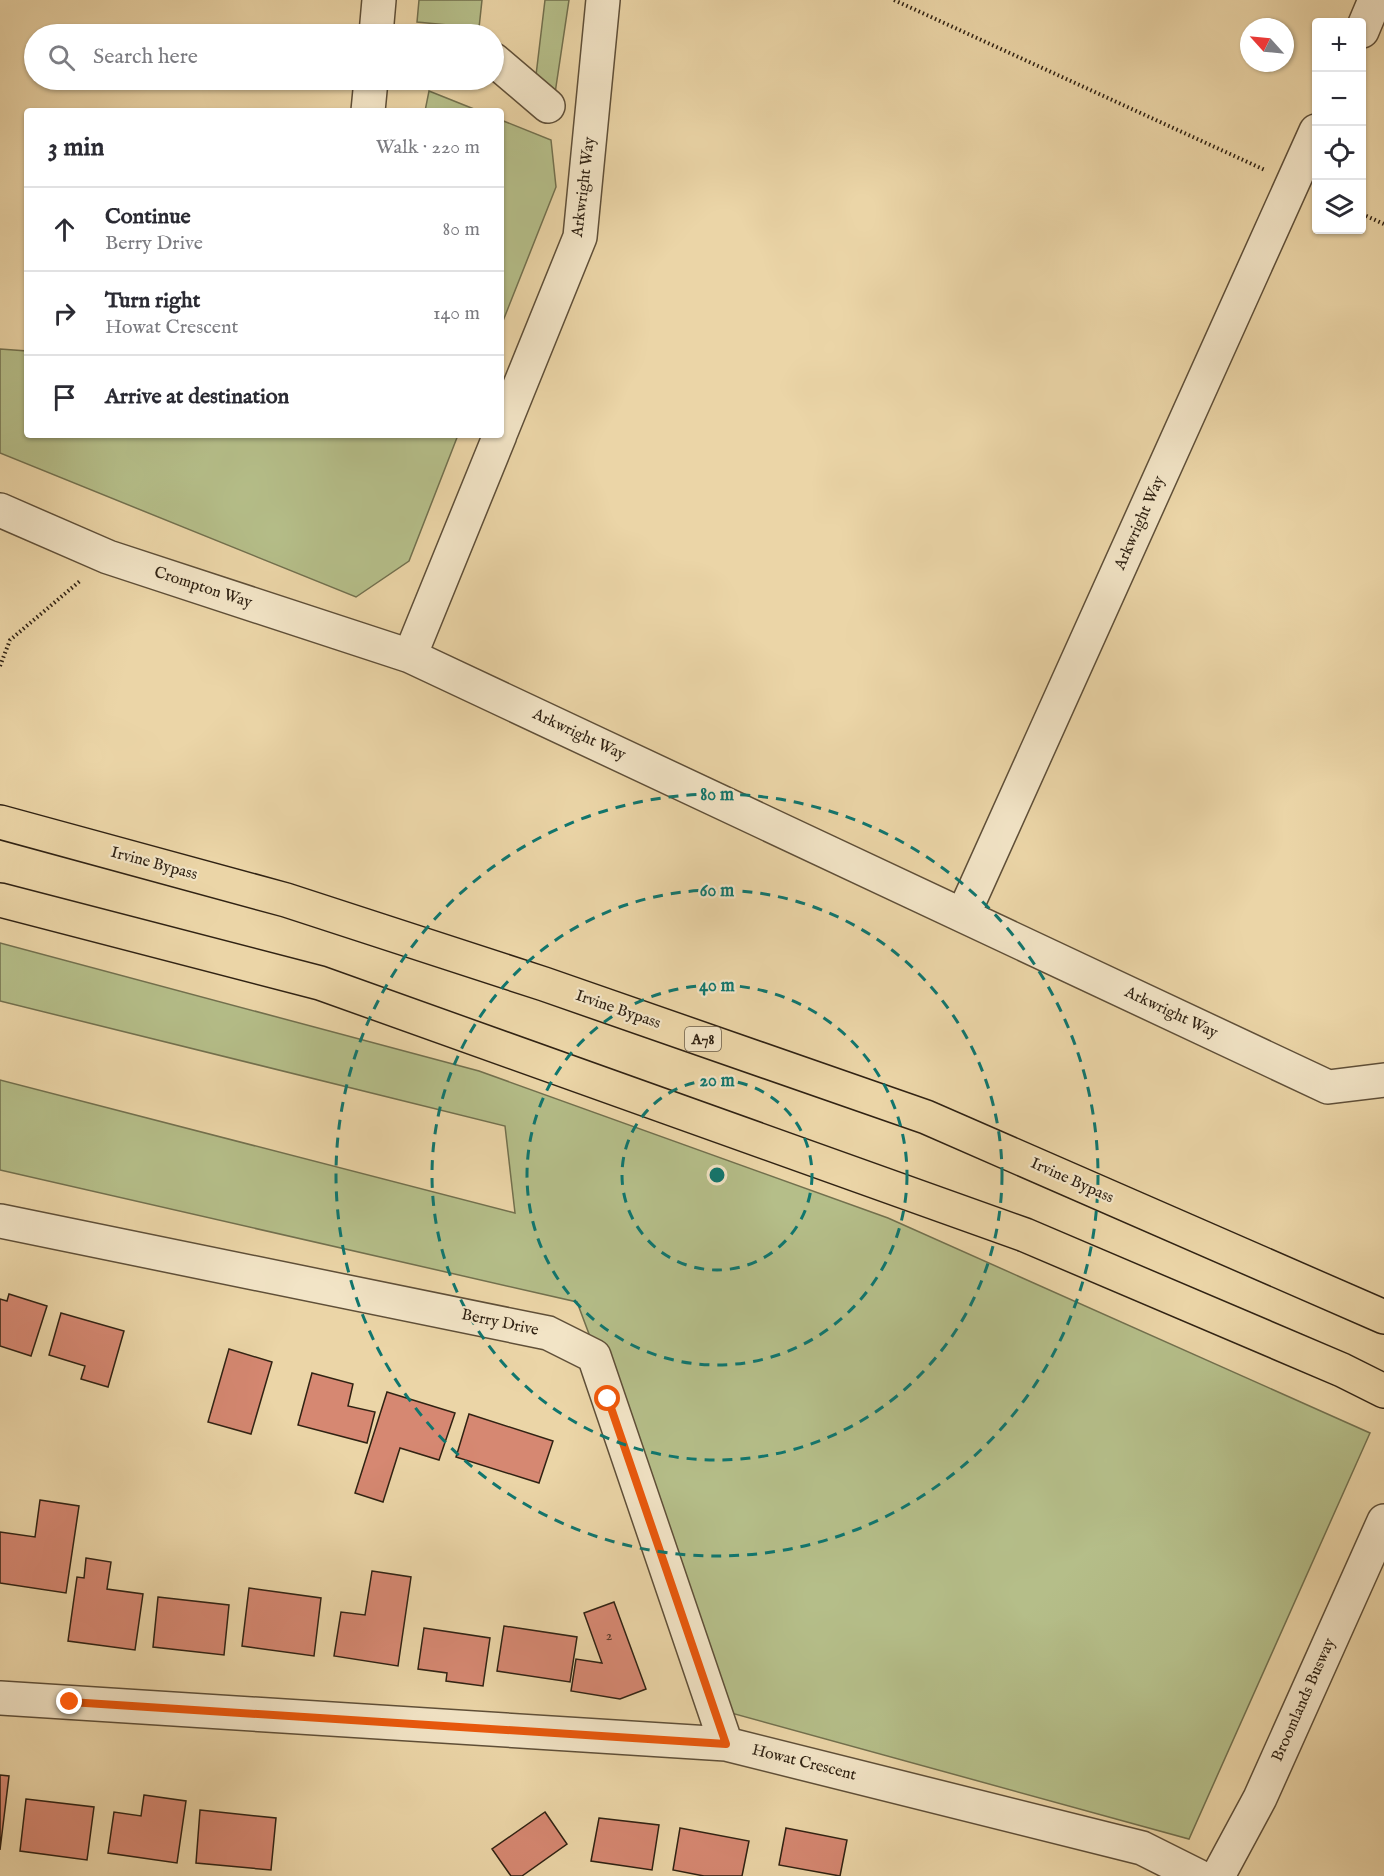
<!DOCTYPE html>
<html lang="en">
<head>
<meta charset="utf-8">
<style>
  body { margin:0; font-family:"IM FELL English",serif; background:#f7f7f7; color:#2b2b33 }
  .controls { position:absolute; right:18px; top:18px; display:grid; overflow:hidden; border-radius:6px; box-shadow:0 2px 4px #0004 }
  .controls button { width:54px; height:54px; display:grid; place-items:center; padding:0; border:0; border-bottom:2px solid #e1e1e2; background:#fff; color:#2b2b33; font:30px sans-serif }
  .compass { position:absolute; left:1240px; top:18px; width:54px; height:54px; border-radius:50%; background:#fff; box-shadow:0 2px 4px #0004; rotate:297deg }
  .stop { position:absolute; width:18px; height:18px; margin:-14px; border:4px solid #ea580c; border-radius:50%; background:#fff }
  .stop.end { background:#ea580c; border-color:#fff; box-shadow:0 2px 6px #0008 }
  .list { margin:0; padding:0; list-style:none }
  h2 { display:flex; justify-content:space-between; align-items:center; height:78px; margin:0; padding:0 24px; font-size:26px }
  h2 small { font-size:20px; font-weight:400; color:#7c7c81 }
  .list li { display:grid; grid-template-columns:39px 1fr auto; gap:18px; align-items:center; box-sizing:border-box; height:84px; padding:0 24px; border-top:2px solid #e1e1e2 }
  .list b { display:block; font-size:22px; white-space:nowrap }
  .list p { margin:0; font-size:20px; white-space:nowrap; color:#7c7c81 }
  .list em { font-size:20px; font-style:normal; color:#7c7c81 }
  .icon { flex:none; width:33px; height:33px; fill:none; stroke:currentColor; stroke-width:2; stroke-linecap:round; stroke-linejoin:round }
  .map { position:relative; flex:none; width:1384px; height:1876px; overflow:hidden }
  .search { position:absolute; background:#fff; box-shadow:0 2px 4px #0004; left:24px; top:24px; width:480px; height:66px; display:flex; align-items:center; gap:15px; box-sizing:border-box; padding:0 21px; border-radius:33px; color:#7c7c81; font-size:22px }
  .panel { position:absolute; background:#fff; box-shadow:0 2px 4px #0004; left:24px; top:108px; width:480px; height:330px; border-radius:6px }
  .map>svg:first-child { display:block }
  .green { fill:#b5be89; stroke:#72704e; stroke-width:1.5 }
  .building { fill:#d68872; stroke:#302213; stroke-width:1.5 }
  .lines { fill:none; stroke-linecap:round; stroke-linejoin:round }
  .minor-casing { stroke:#5f4f38; stroke-width:36 }
  .highway-casing { stroke:#302213; stroke-width:36 }
  .path { stroke:#302213; stroke-width:4; stroke-dasharray:1.5 3; stroke-linecap:butt }
  .minor { stroke:#f2e4c6; stroke-width:33 }
  .highway { stroke:#ebd5a7; stroke-width:33 }
  .route { stroke:#ea580c; stroke-width:8 }
  .ring { fill:none; stroke:#0f766e; stroke-width:3; stroke-dasharray:10 8 }
  .labels { text-anchor:middle; dominant-baseline:central; stroke-width:4.5; stroke-linejoin:round; paint-order:stroke }
  .number-label { font-size:14px; fill:#5a3c2b }
  .shield { fill:#f2e4c6; stroke:#6a5c49; stroke-width:1.5 }
  .shield-label { font-size:15px; font-weight:bold; fill:#302213 }
  .street-label { font-size:16px; fill:#302213; stroke:#f2e4c6 }
  .centre { fill:#0f766e; stroke:#f2e4c6; stroke-width:3 }
  .ring-label { font-size:18px; text-anchor:middle; font-weight:bold; fill:#0f766e; stroke:#f2e4c6; stroke-width:4.5; stroke-linejoin:round; paint-order:stroke }
</style>
</head>
<body>
<div class="map">
<svg width="1384" height="1876" viewBox="0 0 1384 1876">
  <rect width="100%" height="100%" fill="#ebd5a7"/>
  <filter id="stains"><feTurbulence type="fractalNoise" baseFrequency=".00333" numOctaves="4"/><feColorMatrix values="0 0 0 0 .2 0 0 0 0 .09 0 0 0 0 .02 0 0 0 .5 -.17"/></filter>
  <radialGradient id="worn" r=".72"><stop offset=".6" stop-color="#630" stop-opacity="0"/><stop offset="1" stop-color="#630" stop-opacity=".3"/></radialGradient>
  <path class="green" d="M419,0H482L479,28L417,22Z
    M545,0H569L554,100L534,92Z
    M429,91L479,111H425Z
    M501,120L551,140L556,187L501,326Z
    M0,349L27,351V435H458L409,561L356,597L0,453Z
    M0,943L479,1071L888,1218L1370,1433L1189,1839L731,1713L577,1302L0,1170V1080L515,1213L505,1126L0,1001Z"/>
  <path class="building" d="M9,1294L47,1306L31,1356L0,1346V1299L7,1301Z
    M61,1313L124,1331L108,1387L81,1379L85,1366L49,1355Z
    M229,1349L272,1362L251,1434L208,1422Z
    M312,1373L353,1384L348,1406L375,1412L367,1443L298,1425Z
    M387,1392L455,1413L439,1460L400,1448L383,1502L355,1493Z
    M469,1414L553,1441L539,1483L456,1457Z
    M40,1500L79,1506L66,1593L0,1583V1532L35,1537Z
    M86,1558L111,1562L107,1589L143,1594L135,1650L68,1641L77,1577L84,1578Z
    M372,1571L411,1577L398,1666L334,1656L341,1612L365,1615Z
    M249,1588L321,1598L314,1656L242,1646Z
    M158,1597L229,1605L224,1655L153,1647Z
    M614,1602L646,1689L620,1699L571,1691L576,1659L602,1663L584,1613Z
    M504,1626L577,1637L570,1682L497,1671Z
    M424,1628L490,1638L483,1686L446,1681L447,1673L418,1669Z
    M0,1775L9,1776L0,1850Z
    M144,1795L186,1801L177,1863L108,1853L114,1812L141,1816Z
    M26,1799L94,1807L87,1860L20,1851Z
    M200,1810L276,1818L271,1870L196,1863Z
    M545,1812L567,1844L522,1876H511L492,1849Z
    M599,1818L659,1825L652,1870L591,1861Z
    M680,1828L749,1841L742,1876H704L673,1870Z
    M786,1828L847,1840L840,1876L779,1865Z"/>
  <g class="lines">
    <g class="minor-casing">
      <path id="minor" d="M1362,31L1375,0
        M376,34L379,0
        M494,60L548,106
        M368,111L371,80
        M501,432L580,237L603,0
        M0,510L108,557L410,656L1328,1087L1384,1080
        M410,656L500,435
        M963,915L1316,131
        M0,1221L548,1333L594,1356L726,1744
        M0,1698L726,1744L1142,1848L1198,1876
        M1218,1876L1260,1798L1384,1521"/>
    </g>
    <g class="highway-casing">
      <path id="highway" d="M0,822L286,900L544,984L926,1117L1384,1317
        M0,900L320,983L1025,1235L1342,1370L1384,1391"/>
    </g>
    <path class="path" d="M894,0L1265,170
      M1362,214L1384,224
      M0,666L10,640L80,581"/>
    <use href="#minor" class="minor"/>
    <use href="#highway" class="highway"/>
  </g>
  <g class="lines">
    <path class="route" d="M70,1702L726,1744L608,1399"/>
  </g>
  <g class="ring">
    <circle cx="717" cy="1175" r="95"/>
    <circle cx="717" cy="1175" r="190"/>
    <circle cx="717" cy="1175" r="285"/>
    <circle cx="717" cy="1175" r="381"/>
  </g>
  <g class="labels">
    <g class="number-label">
      <text x="609" y="1636">2</text>
    </g>
    <rect class="shield" x="685" y="1027" width="36" height="24" rx="4.5"/>
    <g class="shield-label">
      <text x="703" y="1039">A78</text>
    </g>
    <g class="street-label">
      <text transform="translate(584 187) rotate(-83)">Arkwright Way</text>
      <text transform="translate(1140 523) rotate(-66)">Arkwright Way</text>
      <text transform="translate(203 588) rotate(18)">Crompton Way</text>
      <text transform="translate(579 735) rotate(25)">Arkwright Way</text>
      <text transform="translate(154 864) rotate(15)">Irvine Bypass</text>
      <text transform="translate(618 1010) rotate(19)">Irvine Bypass</text>
      <text transform="translate(1171 1013) rotate(25)">Arkwright Way</text>
      <text transform="translate(1072 1181) rotate(24)">Irvine Bypass</text>
      <text transform="translate(500 1323) rotate(12)">Berry Drive</text>
      <text transform="translate(1304 1700) rotate(-66)">Broomlands Busway</text>
      <text transform="translate(804 1763) rotate(14)">Howat Crescent</text>
    </g>
  </g>
  <circle cx="717" cy="1175" r="9" class="centre"/>
  <g class="ring-label">
    <text x="717" y="800">80 m</text>
    <text x="717" y="896">60 m</text>
    <text x="717" y="991">40 m</text>
    <text x="717" y="1086">20 m</text>
  </g>
  <rect width="100%" height="100%" filter="url(#stains)"/>
  <rect width="100%" height="100%" fill="url(#worn)"/>
</svg>
<div class="controls">
<button>+</button>
<button>−</button>
<button><svg class="icon" aria-label="locate" viewBox="0 0 24 24"><circle cx="12" cy="12" r="6"/><path d="M12 2v4M12 18v4M2 12h4M18 12h4"/></svg></button>
<button><svg class="icon" aria-label="layers" viewBox="0 0 24 24"><path d="M12 4l9 5-9 5-9-5zM3 14l9 5 9-5"/></svg></button>
</div>
<svg class="compass" viewBox="-18 -18 36 36"><path d="M0-13l5 13h-10z" fill="#e53935"/><path d="M0 13l5-13h-10z" fill="#7c7c81"/></svg>
<div class="stop" style="left:608px;top:1399px"></div>
<div class="stop end" style="left:70px;top:1702px"></div>
<div class="search"><svg class="icon" aria-label="search" viewBox="0 0 24 24"><circle cx="10" cy="10" r="6"/><path d="M15 15l6 6"/></svg>Search here</div>
<section class="panel">
<h2>3 min<small>Walk · 220 m</small></h2>
<ul class="list">
<li><svg class="icon" aria-label="ahead" viewBox="0 0 24 24"><path d="M12 20V5M6 11l6-6 6 6"/></svg><div><b>Continue</b><p>Berry Drive</p></div><em>80 m</em></li>
<li><svg class="icon" aria-label="right" viewBox="0 0 24 24"><path d="M7 20v-9h11M14 6l5 5-5 5"/></svg><div><b>Turn right</b><p>Howat Crescent</p></div><em>140 m</em></li>
<li><svg class="icon" aria-label="arrive" viewBox="0 0 24 24"><path d="M6 21V4h12l-3 4 3 4H6"/></svg><div><b>Arrive at destination</b></div></li>
</ul>
</section>
</div>
</body>
</html>
